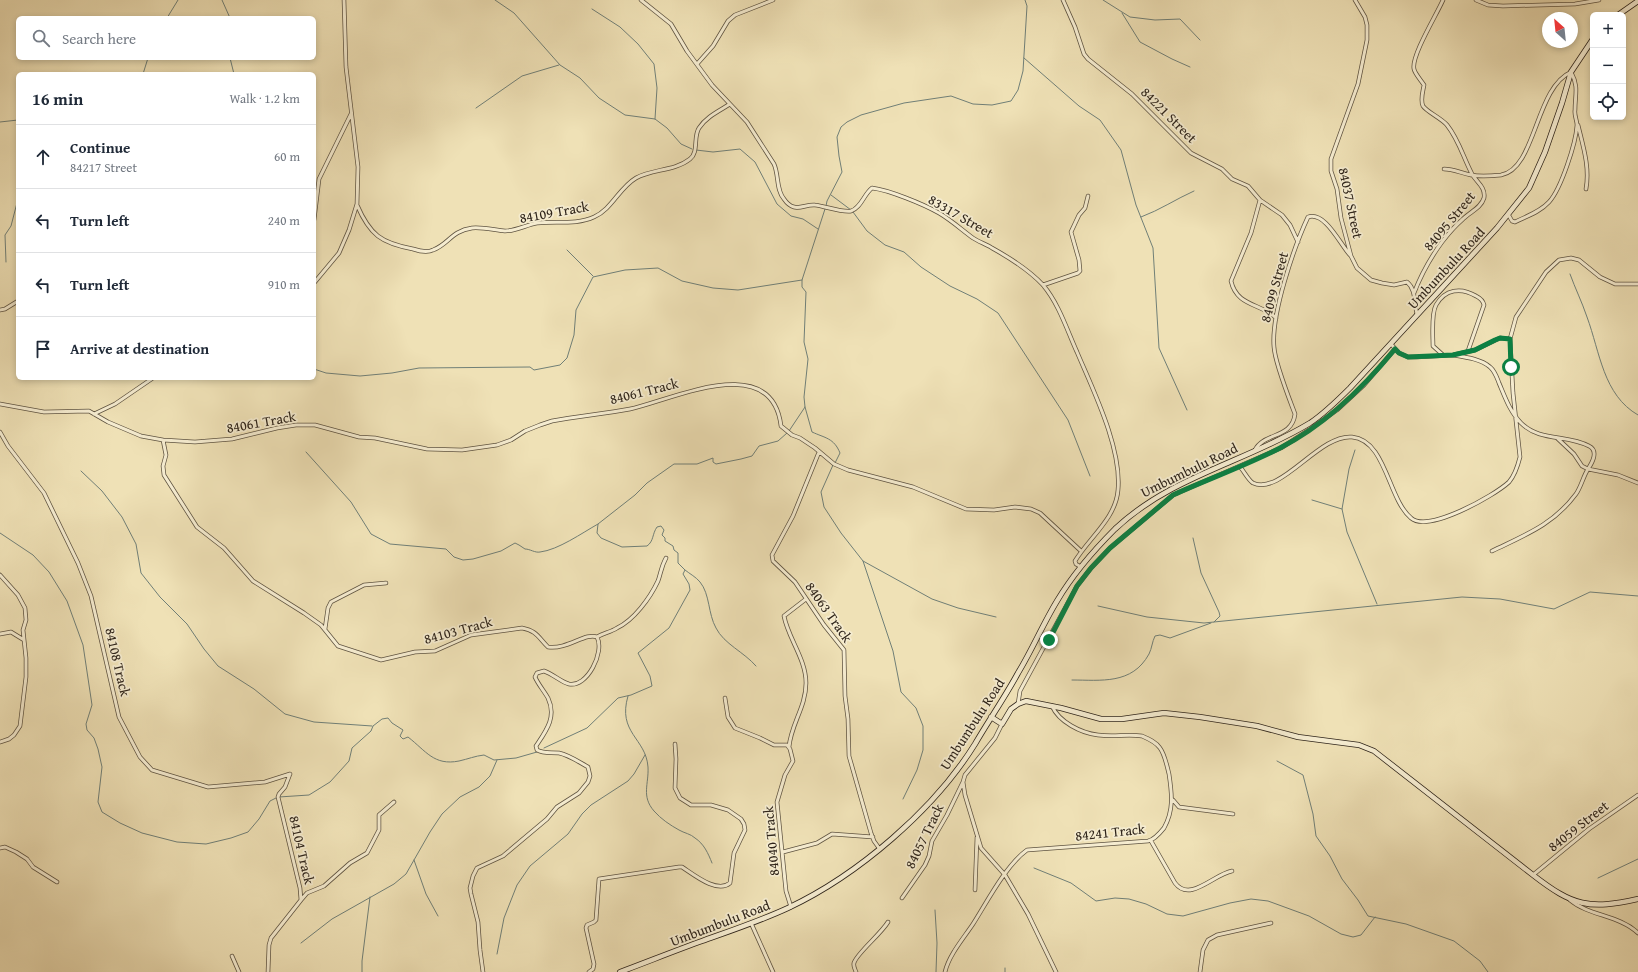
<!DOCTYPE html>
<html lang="en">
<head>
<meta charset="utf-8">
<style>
  body { margin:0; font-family:"Gentium Book Plus",serif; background:#f2f2f3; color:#1f2937 }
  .controls { position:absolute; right:12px; top:12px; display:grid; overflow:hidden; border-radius:6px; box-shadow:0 2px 6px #0003 }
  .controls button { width:36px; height:36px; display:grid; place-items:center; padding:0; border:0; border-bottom:1px solid #e0e1e3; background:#fff; color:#1f2937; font:20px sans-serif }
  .compass { position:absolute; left:1542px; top:12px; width:36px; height:36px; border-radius:50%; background:#fff; box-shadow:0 2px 6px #0003; rotate:333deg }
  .stop { position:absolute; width:12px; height:12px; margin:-9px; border:3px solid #0b8043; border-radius:50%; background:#fff }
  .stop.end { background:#0b8043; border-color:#fff; box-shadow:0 1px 4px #0008 }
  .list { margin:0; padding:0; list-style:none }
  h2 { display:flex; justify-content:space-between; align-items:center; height:52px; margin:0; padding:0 16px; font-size:17px }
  h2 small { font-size:13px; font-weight:400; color:#747a83 }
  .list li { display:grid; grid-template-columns:26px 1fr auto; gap:12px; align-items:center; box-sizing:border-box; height:64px; padding:0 16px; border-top:1px solid #e0e1e3 }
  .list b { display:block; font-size:15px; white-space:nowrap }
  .list p { margin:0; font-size:13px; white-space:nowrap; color:#747a83 }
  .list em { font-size:13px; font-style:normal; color:#747a83 }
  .icon { flex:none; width:22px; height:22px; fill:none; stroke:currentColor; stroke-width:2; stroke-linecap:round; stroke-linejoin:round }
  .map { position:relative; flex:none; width:1638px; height:972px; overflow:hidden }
  .search { position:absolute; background:#fff; box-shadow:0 2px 6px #0003; left:16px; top:16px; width:300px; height:44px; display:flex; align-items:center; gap:10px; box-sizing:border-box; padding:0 14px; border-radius:6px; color:#747a83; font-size:15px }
  .panel { position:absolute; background:#fff; box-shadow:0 2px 6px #0003; left:16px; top:72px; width:300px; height:308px; border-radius:6px }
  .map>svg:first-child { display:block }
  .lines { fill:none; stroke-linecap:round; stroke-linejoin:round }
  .stream { stroke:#707f77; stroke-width:1 }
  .street-casing { stroke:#5e5341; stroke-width:4.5 }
  .secondary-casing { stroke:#2e241a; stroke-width:6 }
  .street { stroke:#f5ecd0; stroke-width:3 }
  .secondary { stroke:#f5ecd0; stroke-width:4.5 }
  .route { stroke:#0b8043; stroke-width:5 }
  .labels { text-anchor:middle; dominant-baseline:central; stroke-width:3.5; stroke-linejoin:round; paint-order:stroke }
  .street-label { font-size:14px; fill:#2e241a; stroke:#f5ecd0 }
</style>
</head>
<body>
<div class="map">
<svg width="1638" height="972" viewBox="0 0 1638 972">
  <rect width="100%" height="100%" fill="#efe1b6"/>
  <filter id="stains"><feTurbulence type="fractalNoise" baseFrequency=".005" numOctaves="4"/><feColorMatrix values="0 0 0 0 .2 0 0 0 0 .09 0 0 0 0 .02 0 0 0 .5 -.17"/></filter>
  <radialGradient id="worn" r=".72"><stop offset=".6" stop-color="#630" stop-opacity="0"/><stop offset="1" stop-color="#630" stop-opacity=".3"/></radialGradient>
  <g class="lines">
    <path class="stream" d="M222,0L230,18
      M495,0L514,13L560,65L580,78L599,98L625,115L655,119L667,128L681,144L692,149
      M1103,0L1130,17L1155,20L1180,19L1200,40
      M592,9L620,27L638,44L654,64L657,88L655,119
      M1122,13L1140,42L1172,59L1190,67
      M167,18L178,0
      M230,58L234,74
      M1024,58L1079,106L1100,120L1121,150L1136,205L1153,248L1159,348L1187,410
      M143,74L148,58
      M476,108L522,76L559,65
      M0,122L18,120
      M696,150L713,152L740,149L755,162L777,204L791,216L803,219L818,229
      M831,195L851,210
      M826,206L827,201L842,172L839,156L837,137L841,127L847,122L861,115L904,103L951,96L973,104L992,105L1011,101L1018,90L1023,71L1027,6L1025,0
      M853,212L867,231L885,245L904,252L921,267L950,286L977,299L998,313L1068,420L1090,476
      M1141,217C1160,210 1176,199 1194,191
      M567,250L593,276
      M6,262L5,235L11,226L18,199
      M1570,274C1575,288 1582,302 1587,317C1600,352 1603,395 1638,415
      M314,369L326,373L360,376L392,373L419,368L530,367L534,370L560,365L567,358L574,335L576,310L593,277L625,270L658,268L682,281L713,288L738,290L802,280
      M805,407L812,432C825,438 834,438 840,453L835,463
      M789,431L805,407L804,397L808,359L804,342L806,292L802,287V280L825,209
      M1355,450L1349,469L1342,509L1347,532L1377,604
      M306,452L351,502L371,534L390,544L446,549L454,557L463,560L473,559L501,551L515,543L519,545L525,549C530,549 535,553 540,552C558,550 582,533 598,524
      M833,465L821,492L824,507L841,533L863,561L893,651L901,692L916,708L923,726V750L917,770L903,799
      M81,471L102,491L122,517L136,544L141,573L160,597L187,624L204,649L218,666L254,689L285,714L314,722L372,726
      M1312,500L1342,509
      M0,533L33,555L49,572L67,601L83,645L92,705L86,724L87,730L94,738L98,749L102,767L98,802L102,812L120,823L142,833L177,842L206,844L231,838L248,832L259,819L270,801L276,798
      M1193,538L1201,573L1219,612L1220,616L1214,622
      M863,561L932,599L958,608L996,617
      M685,570C690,574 696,577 700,582C710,594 708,614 716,628C724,644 744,652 756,666
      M1098,606L1147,617L1204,623L1462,597L1500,599L1554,609L1590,592L1638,596
      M1072,680C1101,680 1132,685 1149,654C1152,648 1152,642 1155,636L1160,635L1170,638L1211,623
      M628,696C617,733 646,738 648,767C649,784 641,796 654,811C661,819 670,825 679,830C684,833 691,834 695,838C704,844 708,853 712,863
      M544,748L587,728L618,698L631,695L652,686L650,676L638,653L669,628L690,590L689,584L683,574L685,570L678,563V553L674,550L673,546L665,541V538L662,535L664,530L661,526L657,527C652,534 654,541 647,546L622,547L601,538L597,533L598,524L635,495L647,483L674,464H697L713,458V462L716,464L741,459L752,456L759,446L778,441L787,433
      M1277,761L1303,775L1313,814L1316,836L1330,856L1342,879L1358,900L1368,916L1406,924L1454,941L1480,961L1488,972
      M279,797L309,795L330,782L349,761L352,748L371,731L373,726L382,719L388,718L392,723L403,730L400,736L403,739L408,737C426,751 434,766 459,761C468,759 475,756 484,755L494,760L516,758L537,752
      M414,860L426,894L438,916
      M1034,868L1071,883L1096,901L1115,898L1129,899L1146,904L1167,914L1183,916L1230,903L1251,899L1268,901L1309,916L1341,934L1353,937L1361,935L1375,917
      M1598,878L1638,859
      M935,910L937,943L936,972
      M301,943L332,919L394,884L406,874L430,832L442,814L460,797L479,787L490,776L497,760
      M497,954L504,918L517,885L530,866L568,834L582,814L591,805L628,781L634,774L645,755
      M362,972V961L370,897
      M1005,972V968"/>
    <g class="street-casing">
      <path id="street" d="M641,0L671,24L687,51L712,85L747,122L774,164C779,175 776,190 784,199C786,202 790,206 794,207C800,209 808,204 815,205C824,206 844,213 851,211C861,208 864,194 872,188C889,190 923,204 939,213C951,220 962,230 973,238C979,242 986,244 992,248C1010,258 1029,270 1043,285C1059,304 1067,330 1077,352C1093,390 1122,448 1118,490C1116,518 1089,538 1075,561L1076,564L1081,567
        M1063,0L1075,27L1084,54L1088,59L1132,94L1191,153L1222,169L1232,179L1248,186L1260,200L1282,215L1290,225L1298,242
        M1355,0L1365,17L1367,25V40L1358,84L1331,159V171L1337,189L1341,218L1351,256L1357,268L1371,280L1382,283L1394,285L1407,282C1416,289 1414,303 1417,314
        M1476,0L1488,5L1503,6L1575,4L1599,0
        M697,64L713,46L728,21L735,15L773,0
        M1578,125C1583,146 1590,167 1586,189
        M1444,169C1453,169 1461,173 1471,175C1480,177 1492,176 1501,175C1536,169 1535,88 1571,72C1579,87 1575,94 1575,110C1574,115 1577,120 1577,125C1576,143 1561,189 1549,202C1540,212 1527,216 1515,222L1512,221L1508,214
        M1260,200L1251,233L1231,281C1237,307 1261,303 1276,318
        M357,205C370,235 381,243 413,249C419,251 427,253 433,250C449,244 451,231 472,228C483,227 494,230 505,231C516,231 526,225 537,223C556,221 577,225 594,217C612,209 619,188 636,178C652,169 675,171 690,159C699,152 693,137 699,128C706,117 719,111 730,104
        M314,220L319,179L351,114
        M314,283L339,253L349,230L357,204L358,167L346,67L344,0
        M1043,285L1078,273L1080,271L1079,260L1071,232L1079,215L1085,208L1088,196
        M1414,293C1421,275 1431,257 1442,242C1448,234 1455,226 1463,219C1470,212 1481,208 1484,198C1486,187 1476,182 1472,174C1463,157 1459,140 1447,125C1441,118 1427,112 1423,106C1420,100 1423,91 1424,85C1421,80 1415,74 1414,69C1411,56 1437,14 1443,0
        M0,310L5,309L18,301
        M1391,344L1399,353L1408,357H1417L1453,355L1475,350L1500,338L1510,339L1516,317L1546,272L1559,260L1571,258L1579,260L1600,277L1615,284H1638
        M1443,355L1433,346C1433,336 1431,314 1436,305C1445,289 1461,287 1476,296C1480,298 1483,300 1484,305L1468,351
        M1453,355C1465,357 1481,359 1490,367C1495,371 1497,378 1499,383C1505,397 1510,412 1521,423C1540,442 1567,434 1589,446C1599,451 1592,463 1588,469C1583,477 1581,487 1576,494C1553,525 1525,535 1492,551
        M0,404L44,412L89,411L108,422L141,436L163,440L166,455L163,466L164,475L197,527L224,548L253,581L304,613L321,625L338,646L381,660L415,652L435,651L471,635L522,628C537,631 538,637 548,647C567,650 586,632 597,637C605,652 587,688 569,684C561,682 553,674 544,671L537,673L535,677C538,684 544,691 548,698C557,717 546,731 536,746L537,750C544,754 551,752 559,753C569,755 579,762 588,767L590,776L588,782L579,793L557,807L547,819L503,856L477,868L473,876L470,888L471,894L478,922L480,950L483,972
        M94,414L115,404L153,378
        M0,432L8,446L44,493L78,563L91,596L119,717L140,757L152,770L208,787L265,782L290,774
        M1557,438L1574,454L1582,466L1588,469L1618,475L1638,483
        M163,440L195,442L232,439L277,428L296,425H315L359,437L375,438L427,449L462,450L497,445L511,440L525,431L540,425L552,421C578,416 604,414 630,409C672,400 772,350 781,426L792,435L800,438L815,448L834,464L848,470L913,487L966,509L994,510L1015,507L1031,509L1040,513L1081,551
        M1255,450C1264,432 1292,439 1295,414C1289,398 1275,363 1274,347C1271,314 1294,247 1308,217C1325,211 1340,244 1350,255
        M819,452L793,516L772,555L773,561L795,582L824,625L844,650L845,696L848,719L849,756L871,833L874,841L879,848
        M1240,467C1244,471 1248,480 1253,483C1281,496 1319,434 1352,437C1386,440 1388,499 1411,518C1428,533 1494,496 1509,482C1515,475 1518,465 1520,457L1513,393L1510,339
        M0,575L18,595L25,608L26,620L23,630L26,658V677L20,726L14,735L9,739L0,742
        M325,629L328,608L331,602L364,585L386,583
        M0,634L11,632L24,640
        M597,637C604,633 611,632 617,628C634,620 650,598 658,581C661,573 661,567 666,558
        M725,698L728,717L735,728L760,738L774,745H787L790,749L793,761L785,775L777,802L786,891L791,907
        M1018,704L1020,691L1077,586L1091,568L1110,548L1173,495L1281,448L1309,430L1337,410L1364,385L1395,349
        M1002,724L995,738L965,775L963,782L965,795L981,848L1005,875L1028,914L1056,972
        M789,747C791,724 806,707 806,683C806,659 788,638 784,616L806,599
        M1173,800L1179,807L1233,814
        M1151,841L1175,883C1190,903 1214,874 1232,871
        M0,848L5,847L16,852L27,859L33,867L57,882
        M783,852L817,843L832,834L873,837
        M1533,875L1589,829L1638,795
        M975,890L977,837
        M902,898L925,865L929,856L932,841L947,815L963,782
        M301,900L307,893L324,886L350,863L367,853L379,830V815L394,802
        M1570,900C1589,916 1619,915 1638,933
        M751,923L773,972
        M232,956L239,972
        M268,972L269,945L271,938L301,900L300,888L278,797L279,794L285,787L290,774
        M589,972L593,969L594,964L586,928L587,925L594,922L596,920L599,879L679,867H682C693,874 717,894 730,883L734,853L745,830L744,824L741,819L728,810L711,805H691L680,798L675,788L676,759L675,744
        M856,972C855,969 853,966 854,963C856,954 881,934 888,922
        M945,972C949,955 963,939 973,924C987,902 1006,865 1027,850L1148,841C1154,840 1160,833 1164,828C1174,810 1172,794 1169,774C1167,766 1165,755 1160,748C1156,742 1149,739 1142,736C1128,734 1113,737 1098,735C1081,733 1059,722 1052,706
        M1200,972L1203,950L1208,940L1217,935L1271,923"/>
    </g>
    <g class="secondary-casing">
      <path id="secondary" d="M1618,15L1638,1
        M991,717L1002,724L1011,709L1018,704L1026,701L1061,708L1101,719H1122L1164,713L1200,717L1257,726L1298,737L1359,745L1374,751L1533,875C1573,906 1589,910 1638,899
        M620,972C647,962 674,951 702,941C730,931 760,921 788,908C858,875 934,810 975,744C989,720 1005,697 1018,673C1032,650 1043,624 1057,601C1073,574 1093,551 1115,529C1171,476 1246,462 1310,423C1325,413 1338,400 1350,388L1497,228L1529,188L1545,152L1562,103L1571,72L1593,39"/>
    </g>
    <use href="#street" class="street"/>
    <use href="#secondary" class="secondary"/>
  </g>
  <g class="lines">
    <path class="route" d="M1049,640L1077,586L1091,568L1110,548L1173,495C1208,479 1245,466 1280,448C1325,425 1363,388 1395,349L1399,353L1408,357L1453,355L1475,350L1495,340L1500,338L1510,339L1511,367"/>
  </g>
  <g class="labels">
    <g class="street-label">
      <text transform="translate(1169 115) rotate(45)">84221 Street</text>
      <text transform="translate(1351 203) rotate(78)">84037 Street</text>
      <text transform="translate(554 212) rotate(-10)">84109 Track</text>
      <text transform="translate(961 216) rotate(30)">83317 Street</text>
      <text transform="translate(1449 221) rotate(-50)">84095 Street</text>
      <text transform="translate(1446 268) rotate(-47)">Umbumbulu Road</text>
      <text transform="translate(1274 287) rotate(-75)">84099 Street</text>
      <text transform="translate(644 391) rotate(-14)">84061 Track</text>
      <text transform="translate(261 422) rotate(-10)">84061 Track</text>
      <text transform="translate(1189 470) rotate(-26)">Umbumbulu Road</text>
      <text transform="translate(829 612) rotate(55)">84063 Track</text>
      <text transform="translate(458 630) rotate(-15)">84103 Track</text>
      <text transform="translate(118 662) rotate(77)">84108 Track</text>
      <text transform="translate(972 724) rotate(-57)">Umbumbulu Road</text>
      <text transform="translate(1578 826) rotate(-38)">84059 Street</text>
      <text transform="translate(1110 832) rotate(-6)">84241 Track</text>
      <text transform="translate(924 836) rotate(-64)">84057 Track</text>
      <text transform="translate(771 841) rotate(-95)">84040 Track</text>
      <text transform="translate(302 850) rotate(77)">84104 Track</text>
      <text transform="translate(720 923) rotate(-21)">Umbumbulu Road</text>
    </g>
  </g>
  <rect width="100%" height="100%" filter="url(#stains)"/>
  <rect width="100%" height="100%" fill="url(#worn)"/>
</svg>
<div class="controls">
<button>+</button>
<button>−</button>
<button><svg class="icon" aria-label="locate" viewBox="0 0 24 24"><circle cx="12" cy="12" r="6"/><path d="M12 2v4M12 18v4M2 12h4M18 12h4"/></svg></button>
</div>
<svg class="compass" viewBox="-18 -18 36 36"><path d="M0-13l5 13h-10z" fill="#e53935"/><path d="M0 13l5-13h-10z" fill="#747a83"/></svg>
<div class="stop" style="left:1511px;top:367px"></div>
<div class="stop end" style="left:1049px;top:640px"></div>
<div class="search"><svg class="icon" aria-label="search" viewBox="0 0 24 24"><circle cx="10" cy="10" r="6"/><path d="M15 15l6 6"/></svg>Search here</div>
<section class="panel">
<h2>16 min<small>Walk · 1.2 km</small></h2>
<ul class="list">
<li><svg class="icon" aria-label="ahead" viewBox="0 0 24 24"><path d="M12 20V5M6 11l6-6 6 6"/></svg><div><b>Continue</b><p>84217 Street</p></div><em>60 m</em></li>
<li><svg class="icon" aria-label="left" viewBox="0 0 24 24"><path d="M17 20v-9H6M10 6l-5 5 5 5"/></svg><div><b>Turn left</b></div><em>240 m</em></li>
<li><svg class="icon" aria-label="left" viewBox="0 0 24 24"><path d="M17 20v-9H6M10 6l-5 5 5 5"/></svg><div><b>Turn left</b></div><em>910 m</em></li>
<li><svg class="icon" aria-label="arrive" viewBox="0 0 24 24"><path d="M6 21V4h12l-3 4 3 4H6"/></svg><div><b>Arrive at destination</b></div></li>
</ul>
</section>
</div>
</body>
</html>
